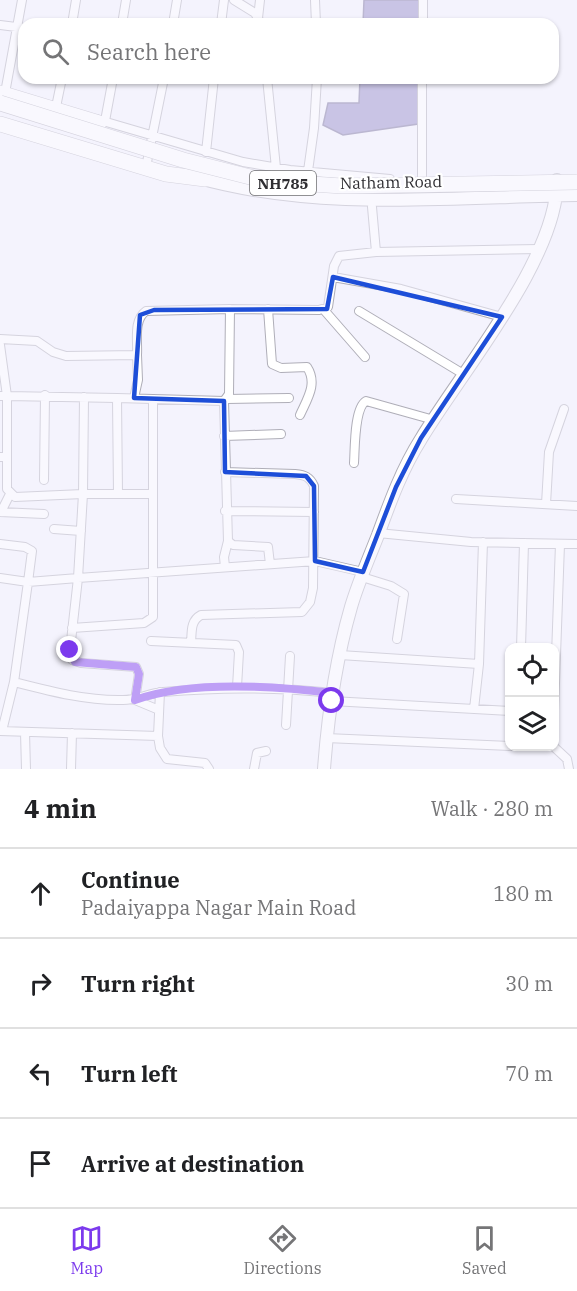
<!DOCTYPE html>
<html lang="en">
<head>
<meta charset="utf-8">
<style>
  body { margin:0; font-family:"IBM Plex Serif",serif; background:#f2f2f2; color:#202124 }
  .controls { position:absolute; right:18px; bottom:18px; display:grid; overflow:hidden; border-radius:12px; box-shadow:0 2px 4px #0004 }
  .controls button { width:54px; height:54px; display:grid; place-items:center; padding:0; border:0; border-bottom:2px solid #e0e0e0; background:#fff; color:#202124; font:30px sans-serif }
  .stop { position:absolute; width:18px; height:18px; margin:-14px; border:4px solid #7c3aed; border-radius:50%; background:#fff }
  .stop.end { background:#7c3aed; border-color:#fff; box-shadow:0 2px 6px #0008 }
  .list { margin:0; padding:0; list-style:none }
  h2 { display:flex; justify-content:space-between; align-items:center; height:78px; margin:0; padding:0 24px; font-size:26px }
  h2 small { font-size:20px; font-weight:400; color:#757577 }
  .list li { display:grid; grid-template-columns:39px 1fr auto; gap:18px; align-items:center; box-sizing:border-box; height:90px; padding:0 24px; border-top:2px solid #e0e0e0 }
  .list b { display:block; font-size:22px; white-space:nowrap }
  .list p { margin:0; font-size:20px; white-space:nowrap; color:#757577 }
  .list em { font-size:20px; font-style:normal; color:#757577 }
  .icon { flex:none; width:33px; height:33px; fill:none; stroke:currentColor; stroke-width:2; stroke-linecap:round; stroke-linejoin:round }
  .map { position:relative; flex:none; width:577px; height:769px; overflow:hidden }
  .search { position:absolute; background:#fff; box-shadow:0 2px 4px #0004; left:18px; right:18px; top:18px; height:66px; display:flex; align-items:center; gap:15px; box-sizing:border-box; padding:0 21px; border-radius:18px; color:#757577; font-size:22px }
  .sheet { height:438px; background:#fff }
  nav { display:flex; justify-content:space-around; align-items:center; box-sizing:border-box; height:84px; border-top:2px solid #e0e0e0; background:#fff; font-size:16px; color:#757577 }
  nav a { display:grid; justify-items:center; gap:3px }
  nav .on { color:#7c3aed }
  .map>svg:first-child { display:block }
  .water { fill:#968dc8; stroke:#77709b; stroke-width:1.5 }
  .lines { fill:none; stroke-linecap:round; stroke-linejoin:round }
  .street-casing { stroke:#afaeb8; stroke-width:10 }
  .secondary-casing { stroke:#afaeb8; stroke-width:14 }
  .highway-casing { stroke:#afaeb8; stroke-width:16 }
  .street { stroke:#fff; stroke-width:8 }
  .secondary { stroke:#fff; stroke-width:12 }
  .highway { stroke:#fff; stroke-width:15 }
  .highway-bridge-casing { stroke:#afaeb8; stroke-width:16; stroke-linecap:butt }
  .highway-bridge { stroke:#fff; stroke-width:15 }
  .route { stroke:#7c3aed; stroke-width:8 }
  .marked { fill:none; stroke:#1d4ed8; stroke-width:4.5; stroke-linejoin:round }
  .labels { text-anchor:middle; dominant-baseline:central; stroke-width:4.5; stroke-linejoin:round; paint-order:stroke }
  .shield { fill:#fff; stroke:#6d6d70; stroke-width:1.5 }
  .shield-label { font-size:15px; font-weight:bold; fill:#2f2e32 }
  .street-label { font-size:16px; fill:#2f2e32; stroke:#fff }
</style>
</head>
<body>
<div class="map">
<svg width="577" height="769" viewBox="0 0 577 769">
  <rect width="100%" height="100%" fill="#f4f3fd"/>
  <path class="water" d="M364,0H419V24H363Z
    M360,78H419L418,124L343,135L323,125L328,103H359Z"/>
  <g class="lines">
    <g class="street-casing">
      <path id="street" d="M234,0L255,13L261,24
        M315,0L316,24
        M258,18L260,0
        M72,24L76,0
        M122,24L126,0
        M173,24L177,0
        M221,24L224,0
        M423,24V0
        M0,25L24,28
        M267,78L276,168
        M5,93L22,0
        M56,107L62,78
        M96,119L243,162L290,170L390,179
        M105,121L113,78
        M206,152L214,78
        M147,162L164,78
        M308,171L314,128L317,78
        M422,182V78
        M376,252L539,249
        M333,277L401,289L502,317
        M268,309L272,364L281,368L307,367C318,384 307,399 300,415
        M324,310L365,357
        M359,311L465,375
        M0,339L37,341L53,352L66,356L137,355C138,341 133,320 146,311L230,309
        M0,345L7,396L117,398L118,494H83L78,578L315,561L363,572
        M0,396H7V456L0,457
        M117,398L224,401L228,541L233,545L268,547L270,564
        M134,398L138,380L137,355
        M227,399L289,398
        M224,401L229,394L230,309L319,310L328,307L334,266L339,256L376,252L372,207
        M224,436L281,434
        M7,456V489L15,497L83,494L84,397
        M354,463C355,449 354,408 366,401L434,420
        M44,480L45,395
        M118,494H153
        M456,499L577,506
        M546,504L549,452L564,409
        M225,511L314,512
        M0,512L44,514
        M1,512L10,494
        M54,529L81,531
        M378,533L471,542L577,544
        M0,544L25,547L32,551L28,582L78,578L70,650L72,660L81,663L136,667L139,674L135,700L159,710
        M225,567L224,557L228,541
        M362,577L391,586L404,594L397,639
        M0,578L28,582L14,682L2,731
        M72,628L144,623L153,617V399
        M151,641L236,645L239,652L237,687
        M191,643C192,632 190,621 201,615L302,612L310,602L313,588L314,486C310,477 305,475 295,474L225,472
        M521,648L524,543
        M340,655L479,664
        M14,682C49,691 86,701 123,700C137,700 149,693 163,692C220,687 276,687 333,693
        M332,701L510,711
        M474,709L479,664L483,542
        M554,711L560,544
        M286,725L290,656
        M0,731L158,736L160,748L167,759L205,763L209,769
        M25,732L26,769
        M158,736L160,692
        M326,738L512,746
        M553,746L567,759L569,769
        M71,769L72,733
        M254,769L257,753L266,751"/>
    </g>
    <g class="secondary-casing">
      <path id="secondary" d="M196,177C317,212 452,197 577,195
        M324,769C328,715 336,659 351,607C358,583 369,558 378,535C390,502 402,469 421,439C461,372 558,258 557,180"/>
    </g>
    <g class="highway-casing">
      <path id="highway" d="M0,93L99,123
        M0,124L166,174L205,179"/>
    </g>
    <use href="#street" class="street"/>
    <use href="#secondary" class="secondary"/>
    <use href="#highway" class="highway"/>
    <g class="highway-bridge-casing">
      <path id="highway-bridge" d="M0,103L183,160L266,181L342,186L577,182"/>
    </g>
    <use href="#highway-bridge" class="highway-bridge"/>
  </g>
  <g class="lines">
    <path class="route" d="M70,650L75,662L136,667L139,674L135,700C190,680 274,686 333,693L332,701"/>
  </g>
  <path d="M0 0H577V769H0ZM333,277L502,317L421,438L396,487L363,572L315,561L314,486L306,476L225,472L224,401L134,398L140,315L154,310L327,309Z" fill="#f4f3fd" fill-opacity=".55" fill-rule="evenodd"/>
  <path class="marked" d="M333,277L502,317L421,438L396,487L363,572L315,561L314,486L306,476L225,472L224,401L134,398L140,315L154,310L327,309Z"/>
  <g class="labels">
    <rect class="shield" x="250" y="171" width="66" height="24" rx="4.5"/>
    <g class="shield-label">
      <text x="283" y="183">NH785</text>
    </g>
    <g class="street-label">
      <text transform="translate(391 182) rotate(-1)">Natham Road</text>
    </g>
  </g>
</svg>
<div class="controls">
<button><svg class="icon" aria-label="locate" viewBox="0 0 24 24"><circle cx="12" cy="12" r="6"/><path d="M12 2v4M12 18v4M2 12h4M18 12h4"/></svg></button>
<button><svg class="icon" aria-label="layers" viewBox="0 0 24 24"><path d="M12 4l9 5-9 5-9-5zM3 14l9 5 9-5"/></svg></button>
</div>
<div class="stop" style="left:332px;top:701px"></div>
<div class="stop end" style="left:70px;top:650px"></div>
<div class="search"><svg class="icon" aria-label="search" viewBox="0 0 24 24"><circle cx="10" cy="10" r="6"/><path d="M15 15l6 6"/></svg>Search here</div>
</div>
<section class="sheet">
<h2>4 min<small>Walk · 280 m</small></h2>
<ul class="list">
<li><svg class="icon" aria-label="ahead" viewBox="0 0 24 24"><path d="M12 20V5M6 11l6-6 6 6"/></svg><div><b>Continue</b><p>Padaiyappa Nagar Main Road</p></div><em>180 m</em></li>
<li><svg class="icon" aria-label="right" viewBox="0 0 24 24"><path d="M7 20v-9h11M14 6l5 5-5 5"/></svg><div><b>Turn right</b></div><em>30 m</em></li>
<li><svg class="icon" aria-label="left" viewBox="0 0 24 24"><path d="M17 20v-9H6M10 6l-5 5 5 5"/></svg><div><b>Turn left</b></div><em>70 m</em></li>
<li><svg class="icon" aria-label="arrive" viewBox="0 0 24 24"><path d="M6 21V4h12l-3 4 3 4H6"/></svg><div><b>Arrive at destination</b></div></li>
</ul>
</section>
<nav>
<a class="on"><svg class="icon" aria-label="map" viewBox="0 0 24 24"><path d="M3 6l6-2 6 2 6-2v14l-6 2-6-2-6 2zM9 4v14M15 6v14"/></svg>Map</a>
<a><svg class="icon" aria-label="directions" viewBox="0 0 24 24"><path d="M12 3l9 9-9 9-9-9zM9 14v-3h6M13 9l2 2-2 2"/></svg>Directions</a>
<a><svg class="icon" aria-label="saved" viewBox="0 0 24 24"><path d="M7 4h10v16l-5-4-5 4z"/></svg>Saved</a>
</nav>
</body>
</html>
